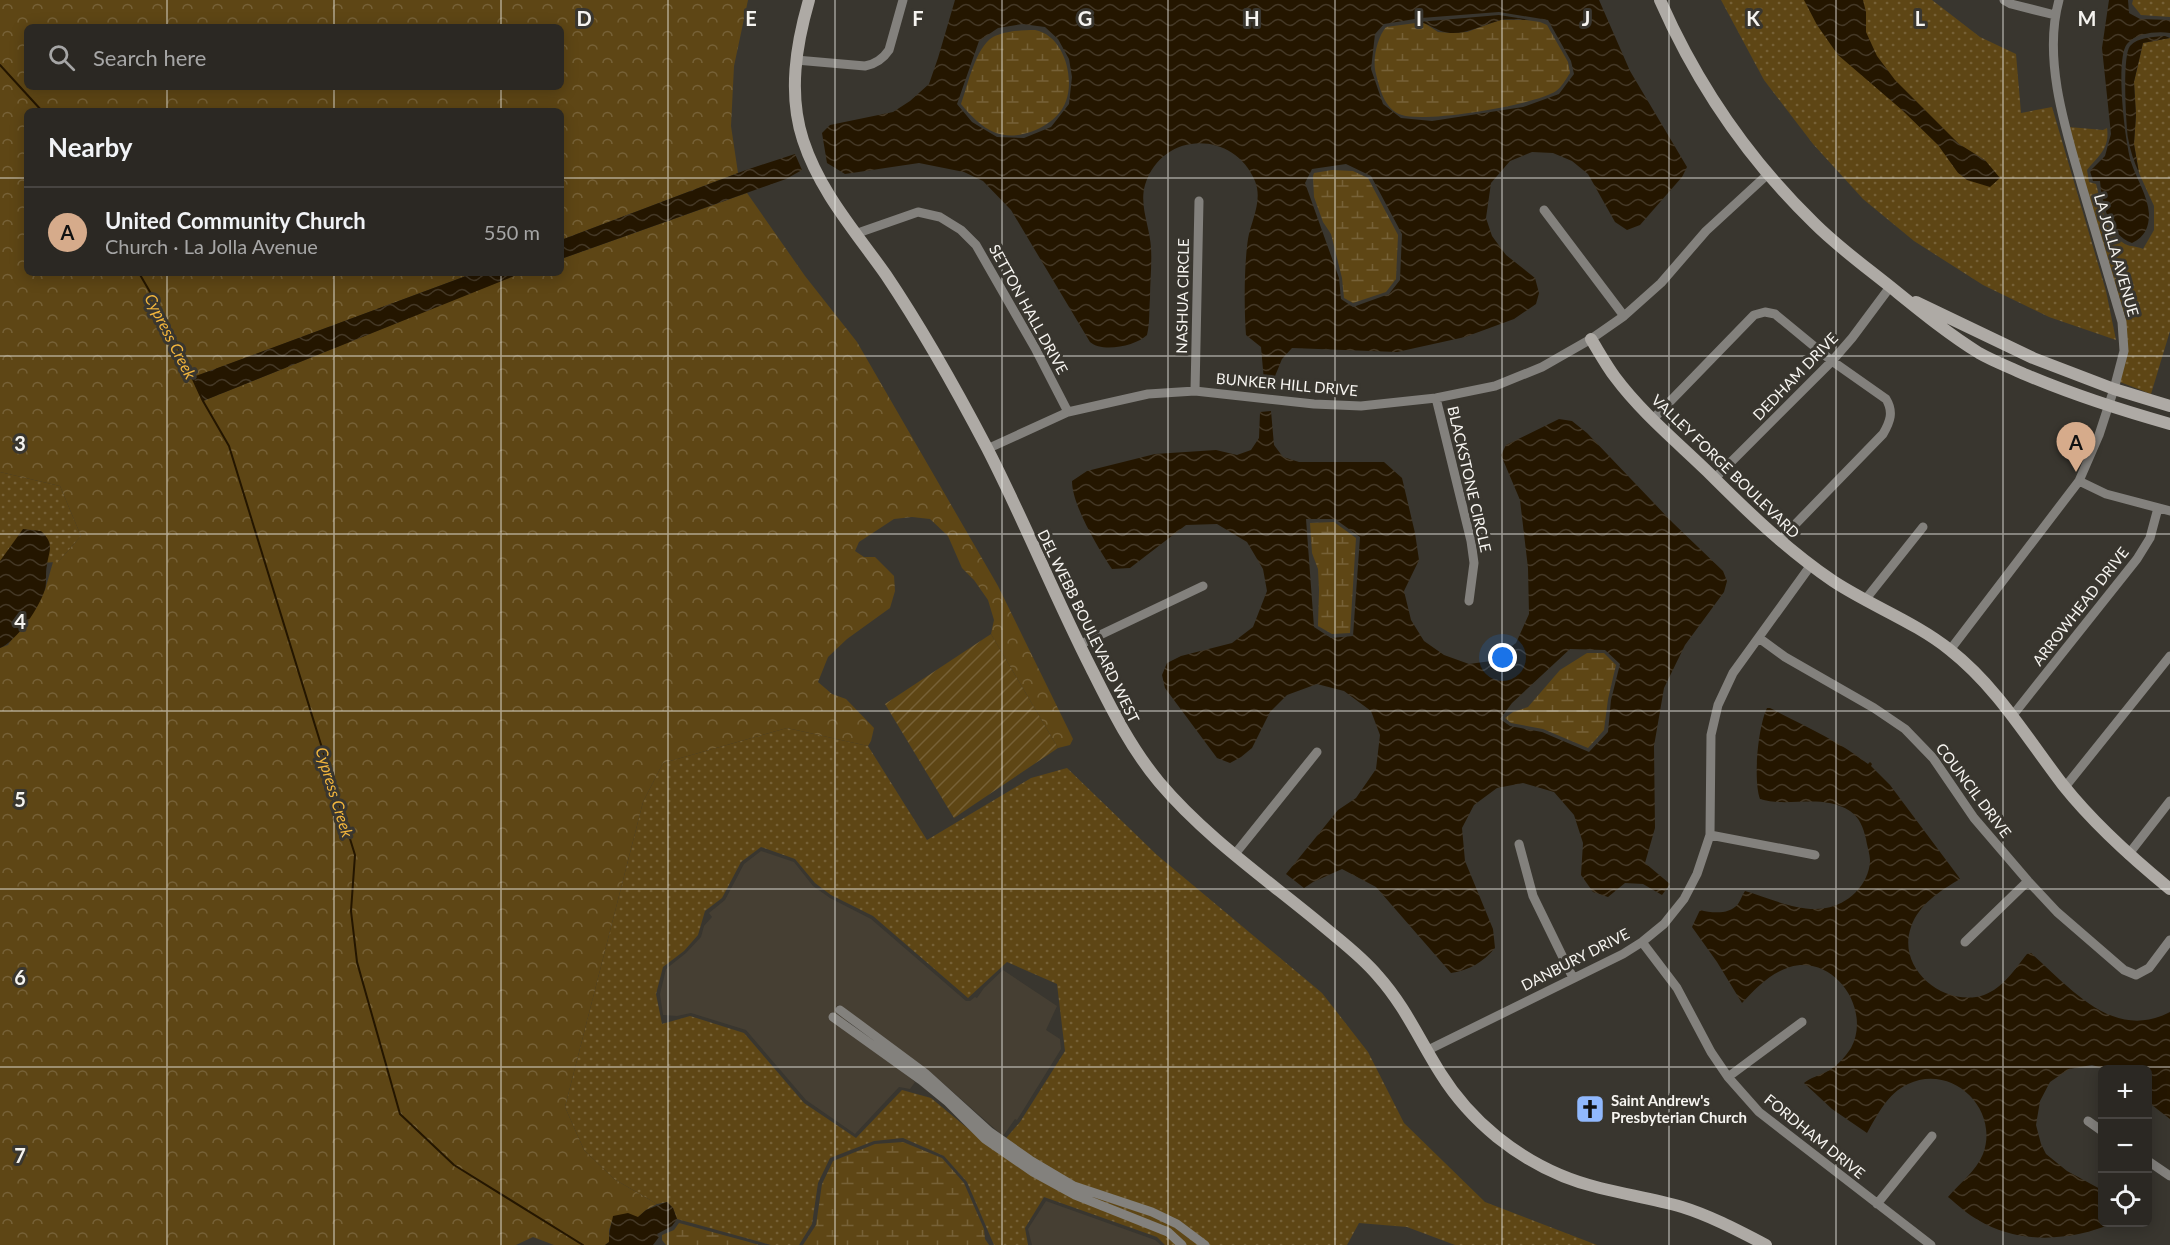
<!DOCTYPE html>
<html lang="en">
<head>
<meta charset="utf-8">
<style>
  body { margin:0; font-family:Lato,sans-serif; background:#373430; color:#f1f3f6 }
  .controls { position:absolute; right:18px; bottom:18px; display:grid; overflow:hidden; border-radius:9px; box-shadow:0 3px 15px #0003 }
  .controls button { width:54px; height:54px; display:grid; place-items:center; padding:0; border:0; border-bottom:2px solid #474441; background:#2b2823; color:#f1f3f6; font:30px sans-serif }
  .you { position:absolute; left:1503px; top:658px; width:21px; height:21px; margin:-15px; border:4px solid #fff; border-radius:50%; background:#1a73e8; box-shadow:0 0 0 9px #1a73e833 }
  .badge { display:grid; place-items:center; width:39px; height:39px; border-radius:50%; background:#d6ab8b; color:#111; font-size:20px; font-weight:700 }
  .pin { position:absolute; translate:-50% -50px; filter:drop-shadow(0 2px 3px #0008) }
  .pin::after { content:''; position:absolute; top:32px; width:21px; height:18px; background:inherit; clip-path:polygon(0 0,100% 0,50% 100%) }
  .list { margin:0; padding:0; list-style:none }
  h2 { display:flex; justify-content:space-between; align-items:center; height:78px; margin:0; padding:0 24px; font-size:26px }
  h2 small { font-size:20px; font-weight:400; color:#a6a6a6 }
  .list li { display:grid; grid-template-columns:39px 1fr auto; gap:18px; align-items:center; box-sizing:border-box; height:90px; padding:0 24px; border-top:2px solid #474441 }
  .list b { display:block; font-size:22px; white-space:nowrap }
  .list p { margin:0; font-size:20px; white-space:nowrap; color:#a6a6a6 }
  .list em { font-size:20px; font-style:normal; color:#a6a6a6 }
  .icon { flex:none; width:33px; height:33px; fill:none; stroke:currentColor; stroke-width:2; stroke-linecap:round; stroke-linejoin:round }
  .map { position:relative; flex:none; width:2170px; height:1245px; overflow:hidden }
  .search { position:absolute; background:#2b2823; box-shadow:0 3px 15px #0003; left:24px; top:24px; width:540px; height:66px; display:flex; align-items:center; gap:15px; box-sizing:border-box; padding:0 21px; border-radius:9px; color:#a6a6a6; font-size:22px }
  .panel { position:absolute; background:#2b2823; box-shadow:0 3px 15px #0003; left:24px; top:108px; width:540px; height:168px; border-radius:9px }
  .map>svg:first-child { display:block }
  .built { fill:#463f33 }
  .grass { fill:url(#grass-dots); fill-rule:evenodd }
  .forest { fill:url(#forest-crowns); fill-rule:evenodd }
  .wetland { fill:url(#wetland-marsh) }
  .garden { fill:url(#garden-furrows) }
  .water { fill:url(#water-waves); fill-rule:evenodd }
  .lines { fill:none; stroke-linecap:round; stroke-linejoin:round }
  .stream { stroke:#241600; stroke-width:2 }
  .street { stroke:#83817d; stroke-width:9 }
  .secondary { stroke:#aeaaa5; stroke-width:12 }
  .grid { fill:none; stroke:#f6f4f0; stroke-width:1.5; stroke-opacity:0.55 }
  .labels { text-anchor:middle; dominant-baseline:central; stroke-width:6; stroke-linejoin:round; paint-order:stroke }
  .street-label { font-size:15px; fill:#f6f4f0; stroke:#39362f }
  .poi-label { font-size:15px; font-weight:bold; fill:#f6f4f0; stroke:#39362f; text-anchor:start }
  .water-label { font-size:16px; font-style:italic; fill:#f3b63d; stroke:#39362f }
  .grid-label { font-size:20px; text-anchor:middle; font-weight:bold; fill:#f6f4f0; stroke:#39362f; stroke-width:6; stroke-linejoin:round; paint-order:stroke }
</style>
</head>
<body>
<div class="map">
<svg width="2170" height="1245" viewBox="0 0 2170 1245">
  <defs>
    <pattern id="grass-dots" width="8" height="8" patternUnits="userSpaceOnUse" patternTransform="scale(1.5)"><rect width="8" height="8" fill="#5e4615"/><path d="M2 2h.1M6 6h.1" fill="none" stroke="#766137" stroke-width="1.8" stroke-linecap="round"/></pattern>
    <pattern id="forest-crowns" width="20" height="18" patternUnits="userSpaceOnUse" patternTransform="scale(1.5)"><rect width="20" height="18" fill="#5e4615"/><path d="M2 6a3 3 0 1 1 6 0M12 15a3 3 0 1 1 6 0" fill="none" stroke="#766137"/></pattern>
    <pattern id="wetland-marsh" width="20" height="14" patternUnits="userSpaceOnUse" patternTransform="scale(1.5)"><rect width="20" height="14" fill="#5e4615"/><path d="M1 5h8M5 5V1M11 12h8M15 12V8" fill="none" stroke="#766137"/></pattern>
    <pattern id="garden-furrows" width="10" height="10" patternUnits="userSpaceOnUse" patternTransform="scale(1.5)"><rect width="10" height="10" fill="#5e4615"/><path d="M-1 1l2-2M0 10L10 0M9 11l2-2" fill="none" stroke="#766137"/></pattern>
    <pattern id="water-waves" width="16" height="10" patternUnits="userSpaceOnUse" patternTransform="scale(1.5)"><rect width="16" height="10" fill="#241600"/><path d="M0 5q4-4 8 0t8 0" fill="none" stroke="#443826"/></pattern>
  </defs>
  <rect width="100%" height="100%" fill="#39362f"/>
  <path class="built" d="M761,851L794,862L813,886L830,898L871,919L966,1001H970L975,997L977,998L984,988L1003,970L1057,1006L1046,1030L1060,1039L1061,1049L1017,1120L1015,1119L1003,1136L928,1070L838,1005L834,1011L847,1020L845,1022L832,1012L828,1018L897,1067L915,1082L910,1089L899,1087L855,1134L806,1100L746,1030L691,1013L677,1016L663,1015L660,994L666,969L686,953L701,937L704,926L712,917L709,913L725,900L744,864Z
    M1046,1201L1155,1240L1161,1245H1032L1028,1229Z"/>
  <path class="grass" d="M1721,0H1932L1980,37L2016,54L2021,113L2052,107L2106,291L2116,340L2049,317L1983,285L1914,241L1863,199L1813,144L1764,80Z
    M2133,0H2170V17L2141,15L2132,4Z
    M2170,38V331L2151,394L2120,382L2128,352L2069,127L2103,130L2107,128C2110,149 2098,156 2087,170L2089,182L2096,184C2102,205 2104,232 2125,244C2131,247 2137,246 2143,249L2154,230V206L2139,173L2134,144L2136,115L2134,82L2143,43Z
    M0,472L60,486L81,536L58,562L0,565Z
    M787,728L868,746L927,840L1031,778L1067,768L1157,855L1322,993L1368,1052L1404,1123L1485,1202L1597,1245H1455L1407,1227L1359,1223L1347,1245H1165L1157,1237L1044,1197L1025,1228L1028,1245H994L967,1182L944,1156L903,1138L874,1141L830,1158L818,1183L812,1224L799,1245H771L677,1219L673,1208L667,1202L657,1204L614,1179L584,1150L565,1107L643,802L663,763ZM761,847L795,859L815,883L831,895L873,916L968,998L1007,962L1057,984L1065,1051L1020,1122L995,1151L931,1098L902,1090L856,1138L804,1103L744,1033L690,1016L662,1024L656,994L663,967L684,951L698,935L705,911L722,898L741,862Z"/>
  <path class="forest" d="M0,0H748L734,66L731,126L738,173L561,240V111H27V273H474L194,377L203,401L510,277L522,273H561V259L747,193L805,276L857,342L998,586L1073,739L1070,745L1058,748L991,634L994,620L988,600L974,580L962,568L948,536L930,519L912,517L894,519L859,542L855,551L864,557H875L894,576L895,591L890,608L847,639L828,657L818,682L832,694L846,699L874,728L871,741L868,746L787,728L663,763L643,802L565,1107L584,1150L614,1179L657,1204L646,1210L638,1217L612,1221L609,1230V1242L605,1245H554L533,1237L516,1245H0V648L8,645L45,590L53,562H58L81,536L60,486L0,472ZM27,27H561V87H27Z"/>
  <path class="wetland" d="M1500,20H1526L1540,22L1547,25L1568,62L1570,73C1566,79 1561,88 1556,91C1535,105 1426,123 1402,115C1385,110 1380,90 1376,74C1372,60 1377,38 1386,27L1423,22L1438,32L1451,33L1467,32Z
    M1035,30C1063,35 1075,76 1066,101C1058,125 1020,142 996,133C981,127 971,116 961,104C968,85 975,48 993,37C1004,31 1022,30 1035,30Z
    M1332,170L1353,171L1368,178L1398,235L1396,279L1386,292L1353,303L1344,298L1342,278L1331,234L1323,222L1314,197L1313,176L1314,173Z
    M1334,522L1356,538L1350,633L1332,634L1318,626L1319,590L1318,569L1312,553L1310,523Z
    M1587,653H1604L1616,665L1608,699L1604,730L1588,748L1543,729L1511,723L1505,718L1513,712L1528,707L1560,670Z
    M903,1142L942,1158L964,1183L984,1229L985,1239L989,1245H803L816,1225L822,1184L833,1161L875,1144Z
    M679,1223L749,1242L759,1245H666L662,1240V1235L674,1230Z"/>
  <path class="garden" d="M991,634L1058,748L954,818L885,704Z"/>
  <path class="water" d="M955,0H1599L1630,71L1687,167L1682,177L1640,225L1627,230L1615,222L1588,174L1572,161L1553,153L1532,152L1510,161L1491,183L1486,218L1492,236L1506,255L1535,278L1539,293L1536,304L1514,319L1465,337L1397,352L1292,348L1282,359L1273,381H1264L1261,347L1246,335C1244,308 1244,266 1248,239C1251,221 1263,201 1255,181C1234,130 1162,130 1145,185C1139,206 1150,227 1151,248C1152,265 1150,282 1150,298C1149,310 1150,323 1147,335C1136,346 1102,353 1090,342L1011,210L983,181L964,172L919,163L845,174L827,163L822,133L830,125L893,112L910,101L929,84L938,58ZM1499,12L1548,20L1571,61L1574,74L1559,94L1523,107L1432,121L1401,118L1383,104L1371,69L1375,34L1384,24L1421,18ZM1022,24L1045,27L1058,39L1069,59L1072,77L1069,104L1051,127L1024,138L997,137L972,122L957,104L979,41L998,28ZM1346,164L1371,176L1402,234L1400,280L1389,294L1353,307L1341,299L1339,278L1305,183L1312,169Z
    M1804,0H1863L1866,12V32L1877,56L1895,80L1959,144L1985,160L2000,178L1990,187L1967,180L1958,173L1938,145L1902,110L1838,55L1817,25Z
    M2109,0H2128L2129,13L2140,19L2170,20V33C2157,31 2136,33 2127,44C2115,59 2125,142 2131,162C2136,178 2148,196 2149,214C2149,227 2145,237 2132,243C2109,235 2102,203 2100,181H2093L2090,171L2105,156L2111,134L2102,48Z
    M1499,15L1530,20C1520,20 1507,18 1498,21C1482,25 1469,33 1453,33C1437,33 1431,23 1418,22Z
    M2165,36L2170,38L2143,43L2134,82L2136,115L2134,144L2139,173C2134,162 2130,150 2128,138C2126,123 2122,56 2130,46C2138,37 2153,37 2165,36Z
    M795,154L802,170L786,179L561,259V240L746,170Z
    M474,273H522L203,401L193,377Z
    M1271,411L1274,445L1283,457L1299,462H1384L1402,478L1415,533L1419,560L1404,591L1411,620L1424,641L1444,655L1469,664L1491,661L1516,643L1529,614L1528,568L1520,500L1501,455L1506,445L1559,419L1572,421L1587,433L1673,523L1723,571L1727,581L1724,592L1685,645L1664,688L1654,746L1655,828L1645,863L1670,884L1662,895L1643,884L1625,883L1608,897L1593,892L1581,875L1583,843L1574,815L1554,792L1523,783L1497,788L1474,805L1462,828L1465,861L1493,929L1495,948C1483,962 1470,970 1451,973L1376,887L1342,869L1313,882L1304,888L1286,874L1338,810L1356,798L1376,769L1380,735L1371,711L1344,691L1317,684L1287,695L1270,712L1252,748L1241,757L1230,763L1217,758L1165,688L1162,675L1167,663L1181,656L1232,643L1253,627L1267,591L1263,569L1247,542L1217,524L1186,525L1130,568L1112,569C1098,548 1072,505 1072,481L1087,471L1155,454L1216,450L1237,455L1251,450L1259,438L1260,412ZM1306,519H1335L1360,537L1353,636L1331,638L1314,627ZM1570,649L1605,650L1620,664L1611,700L1608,732L1589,752L1542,732L1510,726L1500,719L1512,703Z
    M23,529L41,531C55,544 49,550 47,565C45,573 47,582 45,589C40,607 17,641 0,648V561Z
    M1767,708H1770C1804,726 1838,740 1868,764L1870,762L1872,764L1871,766L1890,785L1958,876L1960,879C1940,891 1919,904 1911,927C1896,969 1945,1008 1984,995C2003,988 2015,969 2027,954L2031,953C2070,987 2113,1042 2170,1012V1119L2148,1102V1070L2106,1069L2092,1065L2069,1069L2050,1082L2040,1101L2036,1125L2041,1144L2046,1154L2067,1171L2102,1190V1222L2114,1223C2070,1241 2021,1245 1978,1220C1967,1214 1958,1205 1948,1197C1960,1183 1976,1171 1983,1154C2000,1109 1952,1063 1908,1084C1887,1094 1878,1114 1867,1133L1832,1109L1804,1083C1810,1078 1820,1075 1828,1071C1837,1066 1846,1056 1851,1048C1872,1009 1834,954 1790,967C1770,973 1755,989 1742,1003L1717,962L1692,927L1700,910C1712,913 1729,915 1738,904C1741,900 1742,895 1745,891C1769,898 1800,913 1826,908C1847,905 1869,885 1870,861C1870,854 1867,846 1866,839C1863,827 1860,818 1850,811C1822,793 1788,808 1760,799C1753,780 1758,727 1767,708Z
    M667,1202L673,1208L677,1219L672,1226L657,1234L659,1237L653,1245H605L609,1242C609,1230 611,1227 613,1216L628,1213L638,1217L646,1210Z"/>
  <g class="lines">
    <path class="stream" d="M0,65L42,111
      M139,273L164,316L203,401L229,446L355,855L351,911L357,962L400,1114L454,1165L583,1245"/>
    <path class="street" d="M2004,0L2011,4L2055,15
      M796,60L865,66C876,64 883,59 889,50L903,0
      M1544,210L1624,316
      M855,234L918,212L940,217L961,230L976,245L1035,348L1068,412
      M1195,391L1199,201
      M1436,398L1471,541L1474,563L1469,601
      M1653,419L1754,315L1765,312L1775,314L1832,361L1886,399C1894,412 1890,422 1883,434L1779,541
      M987,449L1068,412L1148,394L1195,391L1314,404L1361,406L1436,398L1495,386L1542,367L1591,339L1624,316L1661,283L1706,231L1768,174
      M1714,479L1832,361L1852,338L1890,287
      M2079,481L2106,494L2170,511
      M1865,600L1923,527
      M1759,638L1785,657L1874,708L1905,729L1933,758L1974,818L2028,881L2057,912L2124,970L2136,975L2149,968L2170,940
      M1079,645L1203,586
      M1950,650L2079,481L2099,435L2114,389L2124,351L2122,322C2109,279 2097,236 2084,193C2067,134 2042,61 2059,0
      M2013,715L2137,559L2150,538L2158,508
      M2065,787L2170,656
      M1710,835L1815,855
      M1519,844L1533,896L1573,978
      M1235,854L1317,752
      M2128,855L2170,801
      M1642,942L1677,988L1711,1052L1728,1077L1759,1112L1931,1245
      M1965,942L2028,881
      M840,1010L925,1073L990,1132L1030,1160L1074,1186L1152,1212L1177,1224L1205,1245
      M833,1017L921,1080L948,1102L985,1139L1033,1172L1075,1195L1168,1232L1182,1245
      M1428,1050L1623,954L1642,942L1664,924L1684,899L1697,874L1710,835L1711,735L1718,705L1733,673L1811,565
      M1728,1077L1802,1022
      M2088,1121L2102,1131
      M2148,1161L2170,1176
      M1877,1204L1932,1136"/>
    <path class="secondary" d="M809,0C796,45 788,94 803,140C820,192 855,231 886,275C923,330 956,389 987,448C1024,520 1054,595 1091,668C1111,708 1130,747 1159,782C1207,839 1272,883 1329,931C1346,945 1364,959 1378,976C1405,1006 1420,1041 1441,1074C1456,1098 1475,1119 1497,1137C1527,1161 1562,1179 1600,1188C1628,1195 1655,1199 1682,1207C1711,1216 1739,1231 1766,1245
      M1660,0C1697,84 1749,160 1814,223C1840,249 1870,270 1898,293C1924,314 1950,335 1979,353C1993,361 2009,367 2024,374C2071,394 2120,410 2170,424
      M1916,302L2033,358L2114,389L2170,406
      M1591,339C1599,352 1606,365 1615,377C1641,412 1676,441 1707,471C1747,511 1786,549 1833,581C1871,606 1915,622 1950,650C1997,687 2027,738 2063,785C2094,824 2132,858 2170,889"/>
  </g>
  <path class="grid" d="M167,0V27M334,0V27M501,0V27M668,0V1245M835,0V1245M1002,0V1245M1168,0V1245M1335,0V1245M1502,0V1245M1669,0V1245M1836,0V1245M2003,0V1245M167,87V111M334,87V111M501,87V111M0,178H27M561,178H2170M167,273V1245M334,273V1245M501,273V1245M0,356H2170M0,534H2170M0,711H2170M0,889H2170M0,1067H2170"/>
  <defs>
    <g id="church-square" transform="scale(1.5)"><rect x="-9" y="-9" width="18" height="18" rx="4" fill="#90b8fd" stroke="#39362f"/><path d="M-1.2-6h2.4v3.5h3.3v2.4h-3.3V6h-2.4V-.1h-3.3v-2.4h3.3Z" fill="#111"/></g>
  </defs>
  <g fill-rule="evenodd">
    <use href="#church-square" x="1590" y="1109"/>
  </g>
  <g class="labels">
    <g class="street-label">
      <text transform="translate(2117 255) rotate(74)">LA JOLLA AVENUE</text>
      <text transform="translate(1182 296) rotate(-89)">NASHUA CIRCLE</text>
      <text transform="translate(1029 309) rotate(61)">SETTON HALL DRIVE</text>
      <text transform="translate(1795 376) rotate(-46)">DEDHAM DRIVE</text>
      <text transform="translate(1287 384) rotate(5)">BUNKER HILL DRIVE</text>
      <text transform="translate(1726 466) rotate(44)">VALLEY FORGE BOULEVARD</text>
      <text transform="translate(1470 479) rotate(77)">BLACKSTONE CIRCLE</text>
      <text transform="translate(2080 606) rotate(-52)">ARROWHEAD DRIVE</text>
      <text transform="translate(1089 626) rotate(64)">DEL WEBB BOULEVARD WEST</text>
      <text transform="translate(1974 790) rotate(53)">COUNCIL DRIVE</text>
      <text transform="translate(1575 959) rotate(-27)">DANBURY DRIVE</text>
      <text transform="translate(1815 1136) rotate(39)">FORDHAM DRIVE</text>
    </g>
    <g class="poi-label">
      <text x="1611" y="1100">Saint Andrew's<tspan x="1611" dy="17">Presbyterian Church</tspan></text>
    </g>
    <g class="water-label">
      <text transform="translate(171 336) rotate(63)">Cypress Creek</text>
      <text transform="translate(335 792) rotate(73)">Cypress Creek</text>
    </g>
  </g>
  <g class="grid-label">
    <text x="584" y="26">D</text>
    <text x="751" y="26">E</text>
    <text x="918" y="26">F</text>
    <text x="1085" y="26">G</text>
    <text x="1252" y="26">H</text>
    <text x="1419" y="26">I</text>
    <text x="1586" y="26">J</text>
    <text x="1753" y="26">K</text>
    <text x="1920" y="26">L</text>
    <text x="2087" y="26">M</text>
    <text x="20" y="451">3</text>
    <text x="20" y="629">4</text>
    <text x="20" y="807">5</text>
    <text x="20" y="985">6</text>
    <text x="20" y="1163">7</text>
  </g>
</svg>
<div class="controls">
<button>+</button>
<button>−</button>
<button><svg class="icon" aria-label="locate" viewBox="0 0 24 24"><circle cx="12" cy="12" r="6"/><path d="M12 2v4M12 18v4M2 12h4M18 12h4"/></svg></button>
</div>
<div class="you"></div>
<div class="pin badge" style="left:2076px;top:472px">A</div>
<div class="search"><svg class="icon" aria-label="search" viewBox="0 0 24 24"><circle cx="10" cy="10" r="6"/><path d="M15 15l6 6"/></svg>Search here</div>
<section class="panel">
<h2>Nearby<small></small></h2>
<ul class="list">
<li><span class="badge">A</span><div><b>United Community Church</b><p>Church · La Jolla Avenue</p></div><em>550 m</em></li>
</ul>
</section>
</div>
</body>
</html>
